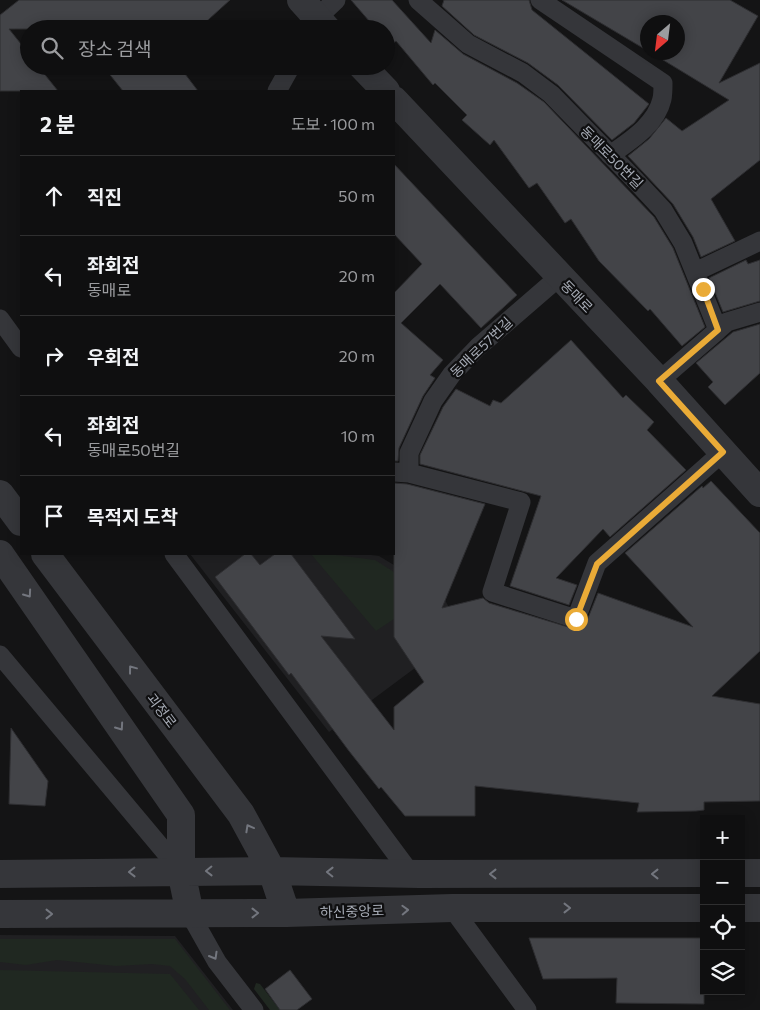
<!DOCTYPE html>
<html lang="ko">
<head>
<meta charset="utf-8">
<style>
  body { margin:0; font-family:Commissioner,"Noto Sans KR",sans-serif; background:#181819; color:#f1f3f6 }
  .controls { position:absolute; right:15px; bottom:15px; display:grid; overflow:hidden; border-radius:0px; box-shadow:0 2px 12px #0003 }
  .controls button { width:45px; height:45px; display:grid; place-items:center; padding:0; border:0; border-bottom:1px solid #2f2f30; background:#0f0f10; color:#f1f3f6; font:25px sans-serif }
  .compass { position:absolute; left:640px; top:15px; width:45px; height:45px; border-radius:50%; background:#0f0f10; box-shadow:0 2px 12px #0003; rotate:208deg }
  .stop { position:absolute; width:15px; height:15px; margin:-11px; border:4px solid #eaab37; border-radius:50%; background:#fff }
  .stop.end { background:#eaab37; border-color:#fff; box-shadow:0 1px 5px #0008 }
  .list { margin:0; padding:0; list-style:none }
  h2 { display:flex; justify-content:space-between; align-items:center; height:65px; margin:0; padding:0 20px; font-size:21px }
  h2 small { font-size:16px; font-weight:400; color:#9b9c9f }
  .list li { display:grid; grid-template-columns:32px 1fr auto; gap:15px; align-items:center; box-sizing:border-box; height:80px; padding:0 20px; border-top:1px solid #2f2f30 }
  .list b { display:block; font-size:19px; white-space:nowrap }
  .list p { margin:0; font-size:16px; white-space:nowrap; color:#9b9c9f }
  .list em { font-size:16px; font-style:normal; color:#9b9c9f }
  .icon { flex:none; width:28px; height:28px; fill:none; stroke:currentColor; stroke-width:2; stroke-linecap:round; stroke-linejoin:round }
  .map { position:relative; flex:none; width:760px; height:1010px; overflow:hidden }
  .search { position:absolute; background:#0f0f10; box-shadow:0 2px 12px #0003; left:20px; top:20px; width:375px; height:55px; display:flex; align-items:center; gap:12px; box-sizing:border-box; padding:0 18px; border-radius:28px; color:#9b9c9f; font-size:19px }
  .panel { position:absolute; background:#0f0f10; box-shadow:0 2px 12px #0003; left:20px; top:90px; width:375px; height:465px; border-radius:0px }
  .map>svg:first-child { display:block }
  .built { fill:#202022 }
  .green { fill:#202821 }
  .building { fill:#434448; stroke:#2e2e31 }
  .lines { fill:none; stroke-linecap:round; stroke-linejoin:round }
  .service { stroke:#35363a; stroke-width:19 }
  .tertiary { stroke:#35363a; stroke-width:28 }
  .oneway { stroke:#73767e }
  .route { stroke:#eaab37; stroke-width:6 }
  .labels { text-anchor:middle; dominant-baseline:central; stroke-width:4.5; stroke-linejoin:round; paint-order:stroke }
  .street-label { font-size:14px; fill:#a6abb5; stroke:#0f0f10 }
</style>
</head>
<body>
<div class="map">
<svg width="760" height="1010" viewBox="0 0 760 1010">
  <rect width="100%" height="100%" fill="#141415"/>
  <path class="built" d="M190,554H364L379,556L442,594L462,633L329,732Z
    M0,935L175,936L233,1010H0Z"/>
  <path class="green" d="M311,554H328L375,560L430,595L376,631Z
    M0,939H175L230,1010H209L185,979L170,966L152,964L116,966L57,960L26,965L0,962Z
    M0,970L170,974L199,1010H0Z
    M256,983L260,984L280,1010H270L254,989Z"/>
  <path class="building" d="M19,0H230L198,29H9L29,54V66H38L58,91H0V15Z
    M351,0H392L431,43L435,30L463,54L517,83L544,102L654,217L673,248L705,327L682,346L650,309L648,311L599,261L571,219L565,223L537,183L529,188L494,140L490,145L462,120L467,115L435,83L433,85L396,41L390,46L386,42V29H376Z
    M444,0H529L532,10L649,104L634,123L612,140L558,85L528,63L474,35L442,6Z
    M562,0H730L758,16L719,83L760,63V160L711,199L735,241L701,257L693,237L673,204L628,156L649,139L666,118L682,131L729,100L650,52H678V22H648V51Z
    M103,66H179L198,91H123Z
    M394,164L517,295L481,328L440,284L401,323L443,360L430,375L435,378L423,396L399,448L398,461H394V293L422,264L394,234Z
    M746,260L748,264L760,260V301L723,312L709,278Z
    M760,324V373L725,405L708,387L713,382L696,363L733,332Z
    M571,340L623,398L626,395L654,422L647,430L686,470L610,537L603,529L556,578L577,585L569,605L510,586L541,496L420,464V455L443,407L456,389L490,406L493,400L501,403Z
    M711,481L760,533V651L712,696L760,704V801L704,802V810L696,811L637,812L639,803L475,786V816H405L381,787L379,789L349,751L291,673L289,675L215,577L245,554H251L260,565L275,554H291L355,639L321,636L394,730V707L424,682L394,637V483L407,484L485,504L442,608L483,598L489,603L578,630L583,628L586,623L598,593L693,627L625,553L702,486L703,488Z
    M11,728L48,781L45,806L9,804Z
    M529,938H704V1004L616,1003L617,978L543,979Z
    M290,970L312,999L297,1010H280L265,989Z"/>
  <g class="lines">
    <path class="service" d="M418,0L468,44L523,73L551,94L636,181L663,210L683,243L718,330L727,322L760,312
      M540,0L663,83C663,88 663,94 662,99C656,125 630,141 610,155
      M312,28L317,18L336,0
      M277,91L291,66
      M695,272L760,241
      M0,319L21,348
      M659,381L718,330
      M394,472L409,473V453L433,401L452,374L478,347L559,277
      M409,473L521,502L492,592L576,619L597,563L723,452
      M174,554L411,874
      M0,655L181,871
      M452,908L527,1010
      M190,914L217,962L254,1010"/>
    <path class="tertiary" d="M301,0L327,29
      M362,66L386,91
      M394,100L659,381L760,493
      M0,494L21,522
      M0,554L181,815V871L190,914
      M45,554L241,814L272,871L286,913
      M741,873H760
      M0,874L272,871L419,874L704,873
      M741,908H760
      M0,914L286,913L452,908H704"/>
  </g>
  <defs><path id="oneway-chevron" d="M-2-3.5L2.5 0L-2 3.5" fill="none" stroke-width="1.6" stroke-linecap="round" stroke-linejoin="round" transform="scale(1.25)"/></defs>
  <g class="oneway">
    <use href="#oneway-chevron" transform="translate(28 594) rotate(55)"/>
    <use href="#oneway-chevron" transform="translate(132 669) rotate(-127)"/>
    <use href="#oneway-chevron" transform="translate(120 727) rotate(55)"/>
    <use href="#oneway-chevron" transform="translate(249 828) rotate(-119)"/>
    <use href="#oneway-chevron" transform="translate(209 871) rotate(179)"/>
    <use href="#oneway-chevron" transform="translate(132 872) rotate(179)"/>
    <use href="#oneway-chevron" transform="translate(330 872) rotate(-179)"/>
    <use href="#oneway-chevron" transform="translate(493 874) rotate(180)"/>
    <use href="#oneway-chevron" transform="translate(655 874) rotate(180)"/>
    <use href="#oneway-chevron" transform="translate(567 908)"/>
    <use href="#oneway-chevron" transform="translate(405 910) rotate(-2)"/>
    <use href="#oneway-chevron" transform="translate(255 913)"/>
    <use href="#oneway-chevron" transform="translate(49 914)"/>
    <use href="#oneway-chevron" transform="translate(214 956) rotate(60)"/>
  </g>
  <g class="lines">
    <path class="route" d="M576,619L597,564L723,452L659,381L718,330L703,289"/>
  </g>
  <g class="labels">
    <g class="street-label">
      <text transform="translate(612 157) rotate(45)">동매로50번길</text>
      <text transform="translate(577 296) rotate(46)">동매로</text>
      <text transform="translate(481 347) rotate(-44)">동매로57번길</text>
      <text transform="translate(162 710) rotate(53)">괴정로</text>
      <text transform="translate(352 911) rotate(-2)">하신중앙로</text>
    </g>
  </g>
</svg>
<div class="controls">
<button>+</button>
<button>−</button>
<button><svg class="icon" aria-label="locate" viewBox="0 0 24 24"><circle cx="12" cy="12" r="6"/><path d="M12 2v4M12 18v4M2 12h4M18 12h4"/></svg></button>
<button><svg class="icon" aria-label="layers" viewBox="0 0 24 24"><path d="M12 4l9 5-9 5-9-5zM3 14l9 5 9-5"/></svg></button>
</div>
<svg class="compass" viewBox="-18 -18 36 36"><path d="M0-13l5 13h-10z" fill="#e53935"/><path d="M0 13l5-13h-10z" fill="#9b9c9f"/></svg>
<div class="stop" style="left:576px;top:619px"></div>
<div class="stop end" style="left:703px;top:289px"></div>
<div class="search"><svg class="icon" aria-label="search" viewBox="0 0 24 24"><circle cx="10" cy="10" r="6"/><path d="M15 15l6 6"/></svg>장소 검색</div>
<section class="panel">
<h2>2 분<small>도보 · 100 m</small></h2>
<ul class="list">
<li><svg class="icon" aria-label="ahead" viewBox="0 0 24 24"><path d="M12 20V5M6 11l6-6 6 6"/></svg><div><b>직진</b></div><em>50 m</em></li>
<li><svg class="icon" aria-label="left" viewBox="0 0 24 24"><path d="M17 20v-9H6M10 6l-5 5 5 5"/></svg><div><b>좌회전</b><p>동매로</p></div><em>20 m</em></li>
<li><svg class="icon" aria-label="right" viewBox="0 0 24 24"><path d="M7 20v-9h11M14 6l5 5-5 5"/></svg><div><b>우회전</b></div><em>20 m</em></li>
<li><svg class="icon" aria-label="left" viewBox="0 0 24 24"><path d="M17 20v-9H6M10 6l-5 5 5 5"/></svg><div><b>좌회전</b><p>동매로50번길</p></div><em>10 m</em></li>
<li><svg class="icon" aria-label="arrive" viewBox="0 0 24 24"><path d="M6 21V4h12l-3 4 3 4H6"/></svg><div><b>목적지 도착</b></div></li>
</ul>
</section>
</div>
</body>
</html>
